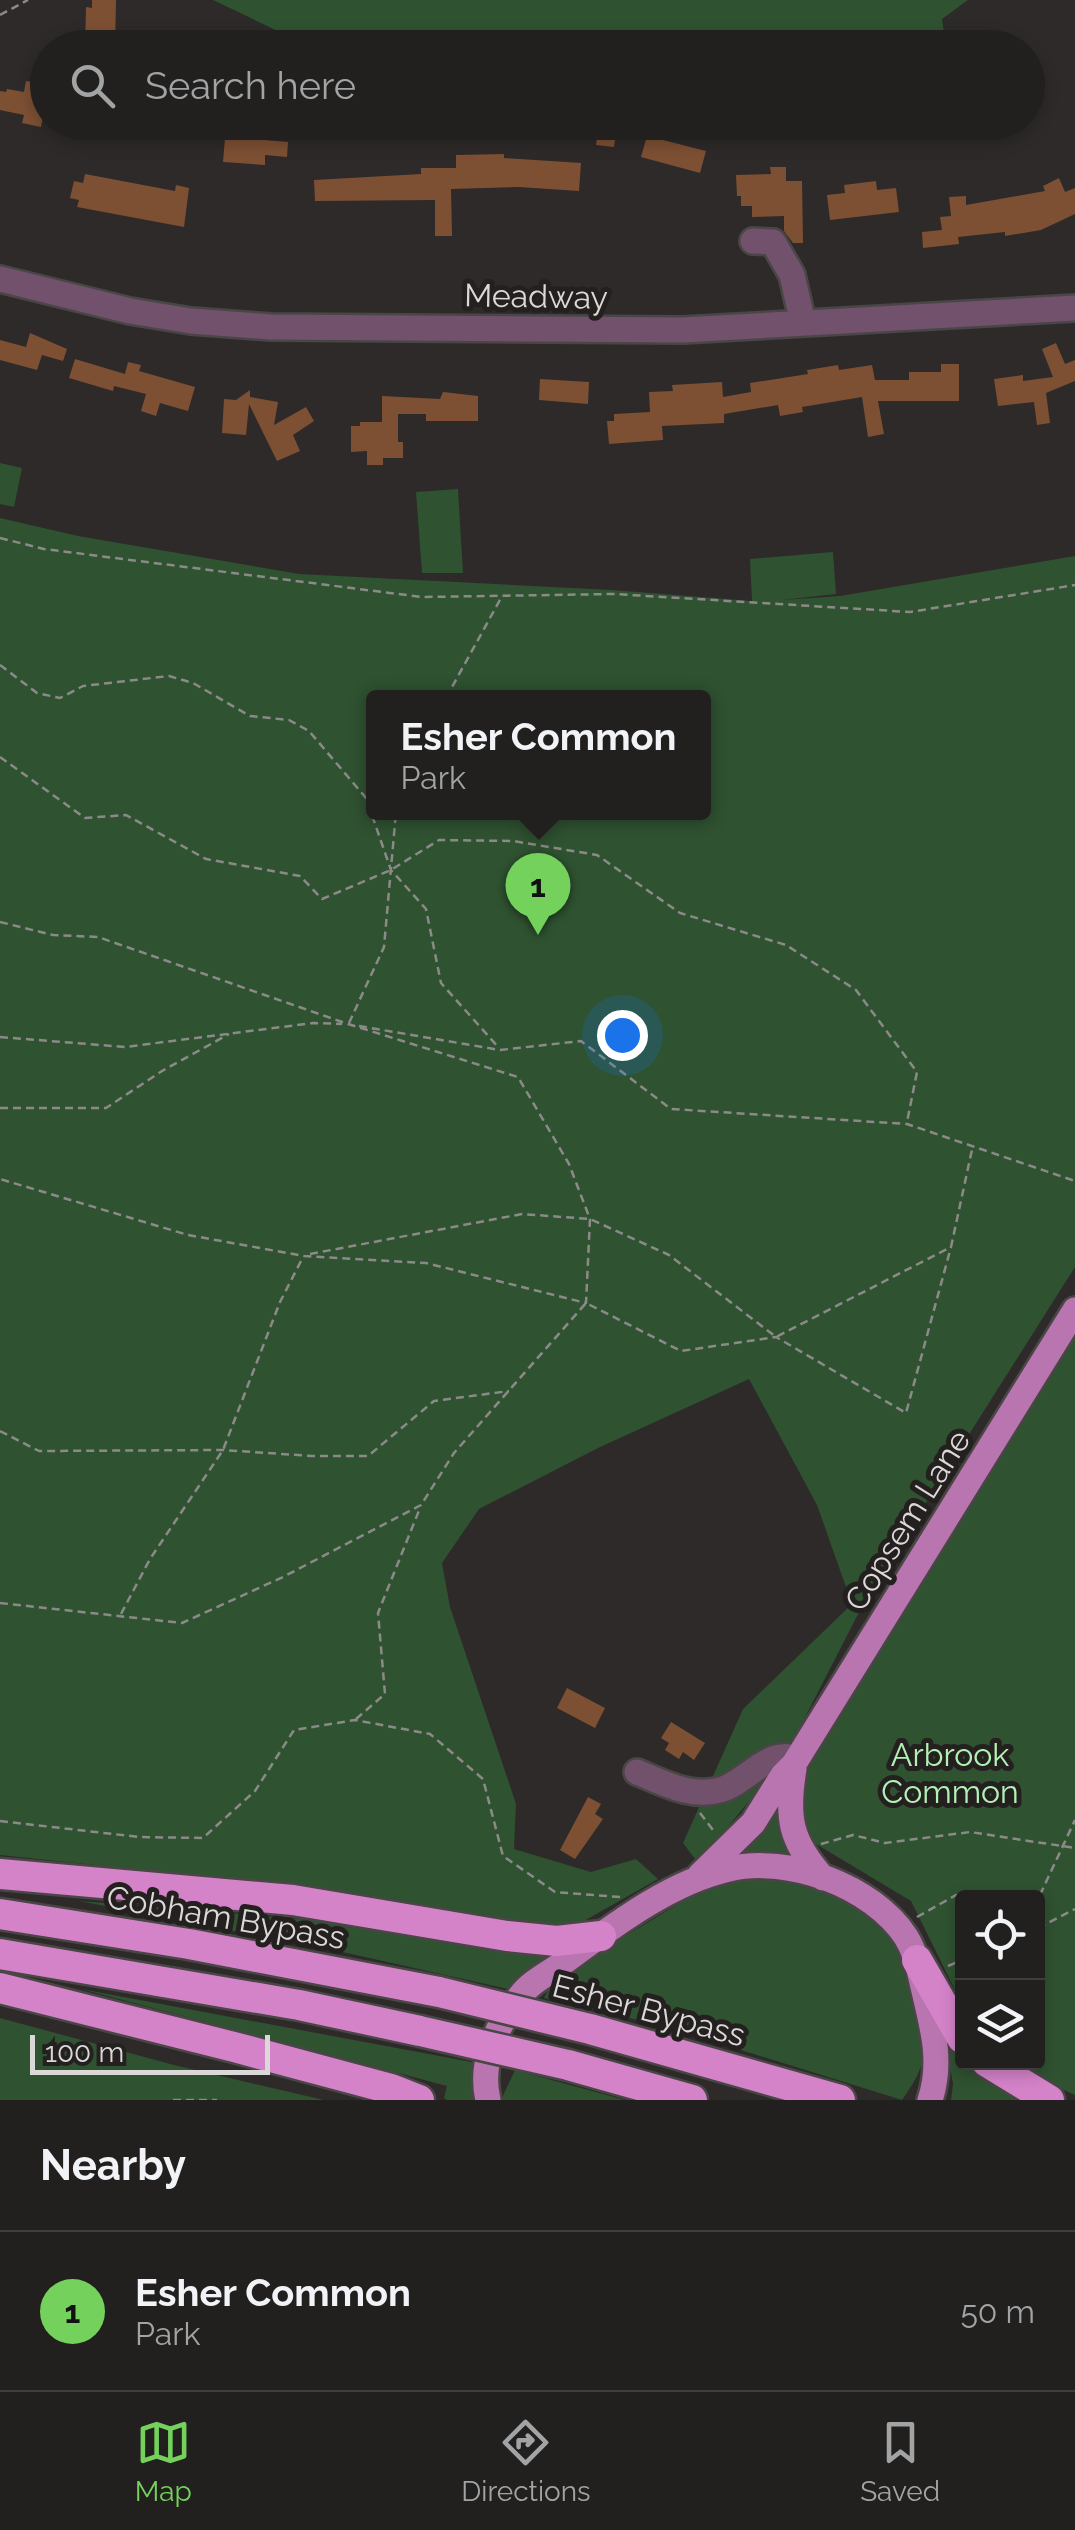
<!DOCTYPE html>
<html lang="en">
<head>
<meta charset="utf-8">
<style>
  body { margin:0; font-family:Raleway,sans-serif; background:#2e2d2c; color:#f1f3f6 }
  .controls { position:absolute; right:30px; bottom:30px; display:grid; overflow:hidden; border-radius:10px; box-shadow:0 5px 15px #0003 }
  .controls button { width:90px; height:90px; display:grid; place-items:center; padding:0; border:0; border-bottom:2px solid #3f3e3d; background:#22201f; color:#f1f3f6; font:50px sans-serif }
  .scale { position:absolute; left:30px; bottom:25px; width:240px; box-sizing:border-box; padding-left:10px; border:5px solid #dbd9d8; border-top:0; font-size:28px; line-height:35px; white-space:nowrap; color:#dbd9d8; -webkit-text-stroke:8px #24201f; paint-order:stroke }
  .you { position:absolute; left:622px; top:1035px; width:35px; height:35px; margin:-25px; border:8px solid #fff; border-radius:50%; background:#1a73e8; box-shadow:0 0 0 15px #1a73e833 }
  .badge { display:grid; place-items:center; width:65px; height:65px; border-radius:50%; background:#74d25c; color:#111; font-size:32px; font-weight:700 }
  .pin { position:absolute; translate:-50% -82px; filter:drop-shadow(0 2px 5px #0008) }
  .pin::after { content:''; position:absolute; top:52px; width:35px; height:30px; background:inherit; clip-path:polygon(0 0,100% 0,50% 100%) }
  .popup { position:absolute; left:366px; top:690px; width:345px; height:130px; box-sizing:border-box; display:grid; place-content:center; border-radius:10px; background:#22201f; filter:drop-shadow(0 2px 8px #0005); font-size:32px; white-space:nowrap; color:#a2a3a4 }
  .popup b { font-size:38px; color:#f1f3f6 }
  .popup::after { content:''; position:absolute; left:50%; top:100%; margin-left:-20px; border:20px solid transparent; border-top-color:#22201f }
  .list { margin:0; padding:0; list-style:none }
  h2 { display:flex; justify-content:space-between; align-items:center; height:130px; margin:0; padding:0 40px; font-size:42px }
  h2 small { font-size:32px; font-weight:400; color:#a2a3a4 }
  .list li { display:grid; grid-template-columns:65px 1fr auto; gap:30px; align-items:center; box-sizing:border-box; height:160px; padding:0 40px; border-top:2px solid #3f3e3d }
  .list b { display:block; font-size:38px; white-space:nowrap }
  .list p { margin:0; font-size:32px; white-space:nowrap; color:#a2a3a4 }
  .list em { font-size:32px; font-style:normal; color:#a2a3a4 }
  .icon { flex:none; width:55px; height:55px; fill:none; stroke:currentColor; stroke-width:2; stroke-linecap:round; stroke-linejoin:round }
  .map { position:relative; flex:none; width:1075px; height:2100px; overflow:hidden }
  .search { position:absolute; background:#22201f; box-shadow:0 5px 15px #0003; left:30px; right:30px; top:30px; height:110px; display:flex; align-items:center; gap:25px; box-sizing:border-box; padding:0 35px; border-radius:55px; color:#a2a3a4; font-size:38px }
  .sheet { height:290px; background:#22201f }
  nav { display:flex; justify-content:space-around; align-items:center; box-sizing:border-box; height:140px; border-top:2px solid #3f3e3d; background:#22201f; font-size:28px; color:#a2a3a4 }
  nav a { display:grid; justify-items:center; gap:5px }
  nav .on { color:#74d25c }
  .map>svg:first-child { display:block }
  .green { fill:#2f5231; fill-rule:evenodd }
  .building { fill:#7d5034 }
  .lines { fill:none; stroke-linecap:round; stroke-linejoin:round }
  .minor-casing { stroke:#494645; stroke-width:30 }
  .major-casing { stroke:#494645; stroke-width:30 }
  .highway-casing { stroke:#494645; stroke-width:35 }
  .path { stroke:#8c8a89; stroke-width:2.5; stroke-dasharray:8 5; stroke-linecap:butt }
  .minor { stroke:#72516d; stroke-width:25 }
  .major { stroke:#b875af; stroke-width:25 }
  .highway { stroke:#d483c9; stroke-width:30 }
  .highway-bridge-casing { stroke:#494645; stroke-width:35; stroke-linecap:butt }
  .highway-bridge { stroke:#d483c9; stroke-width:30 }
  .labels { text-anchor:middle; dominant-baseline:central; stroke-width:10; stroke-linejoin:round; paint-order:stroke }
  .street-label { font-size:32px; fill:#dbd9d8; stroke:#24201f }
  .park-label { font-size:32px; fill:#b2f1b4; stroke:#24201f }
</style>
</head>
<body>
<div class="map">
<svg width="1075" height="2100" viewBox="0 0 1075 2100">
  <rect width="100%" height="100%" fill="#2d2a29"/>
  <path class="green" d="M213,0H968L942,19L946,48L325,47L284,34Z
    M0,463L22,468L14,507L0,504Z
    M458,489L463,573H422L416,492Z
    M0,518L78,536L299,574L612,590L752,601L750,559L833,552L836,594L782,600L840,596L1075,556V1267L870,1591L783,1760L698,1863L683,1843L743,1709L852,1604L817,1505L749,1379L598,1448L479,1509L442,1563L450,1607L516,1804L514,1849L591,1872L636,1859L658,1879L568,1930C380,1894 190,1875 0,1855ZM373,698H703V812H373Z
    M1075,1327V2095L1021,2071L1011,2063L1038,2062V1898H962V2004L911,1901L811,1841L797,1782Z
    M776,1799L797,1858L735,1857Z
    M762,1874C816,1887 878,1904 905,1959C913,1974 914,1996 917,2013C926,2054 928,2064 902,2100L667,2027L544,1998L553,1980L716,1881Z
    M79,1901L338,1922L566,1948L508,1989L338,1951Z
    M81,1989L477,2063L480,2100H447L444,2098L447,2086Z
    M0,2018L174,2065L324,2100H0Z
    M944,2033L962,2050V2062L974,2063L1029,2100H951L953,2084Z
    M515,2070L625,2100H501Z"/>
  <path class="building" d="M92,0H116L115,48H85L86,7L92,8Z
    M26,81L48,85L41,127L22,123L24,115L0,110V91L6,92L7,89L24,92Z
    M599,123L617,125L614,147L596,145Z
    M226,126L265,129L264,140L288,142L287,157L265,155V165L223,162Z
    M647,136L706,151L700,173L641,157Z
    M504,154V158L581,163L579,191L519,187L451,189L452,236H435V200L315,201L314,180L421,174V168H456V155Z
    M770,167H786V181H802L803,243H793L784,231V216L752,217V206H741V196H737L736,175L771,174Z
    M85,174L175,191L176,185L189,188L184,227L77,207L79,200L70,198L74,181L83,183Z
    M1059,178L1065,192L1075,188V214L1041,230L1005,236V232L958,237L959,244L923,248L922,232L942,230L940,217L951,216L949,197L966,196V205L1045,191L1043,186Z
    M876,181L877,190L896,188L899,212L830,220L827,195L845,193L844,185Z
    M30,333L67,349L63,361L42,355L37,370L0,360V340L26,347Z
    M1056,343L1065,364L1075,360V381L1046,393L1050,423L1037,425L1034,402L998,406L994,379L1023,375V381L1053,377L1042,349Z
    M75,359L125,374L128,362L141,365L139,371L195,387L188,411L160,403L156,416L141,411L146,394L114,386L113,391L69,378Z
    M941,364H959V401H878L884,434L868,437L862,397L802,407L803,412L780,416L778,405L724,414V423L662,426L663,440L609,444L607,421H614V414L650,412L649,392L673,391L672,385L722,382L723,397L751,392L750,383L808,374L807,370L838,365L839,370L872,365L875,380H909V372H941Z
    M540,379L589,382L588,404L539,400Z
    M250,390V397L278,402L274,425L306,407L314,421L293,435L300,451L277,461L249,404L246,435L222,433L224,399L236,400Z
    M443,392L478,396V421H426V414H398V442H403V458H383V465H367V451L351,452V426H360V422H382V396L440,399Z
    M567,1688L605,1708L595,1728L557,1708Z
    M671,1722L705,1743L694,1760L683,1752L679,1759L665,1750L669,1743L661,1738Z
    M588,1797L601,1804L595,1814L603,1819L575,1859L560,1850Z"/>
  <g class="lines">
    <g class="minor-casing">
      <path id="minor" d="M753,241L773,242L792,275L803,323
        M0,279L130,311L191,321L271,327L683,330L1075,308
        M637,1772C664,1783 690,1798 720,1790C748,1782 768,1747 797,1759"/>
    </g>
    <g class="major-casing">
      <path id="major" d="M794,1769C786,1817 790,1841 823,1878
        M700,1875L753,1823L783,1775L794,1764L1075,1310
        M488,2100C479,2062 497,2024 521,1995C530,1983 545,1975 557,1967C608,1930 667,1883 729,1869C788,1855 873,1886 906,1937C916,1953 919,1970 923,1987C932,2026 943,2061 930,2100"/>
    </g>
    <g class="highway-casing">
      <path id="highway" d="M0,1874L293,1900L507,1936L557,1941L601,1936
        M0,1914L189,1944L439,1992
        M0,1954L299,2005L420,2031
        M917,1960L962,2038
        M0,1988L234,2047L391,2089L419,2100
        M590,2029L840,2100
        M987,2062L1049,2100
        M568,2065L692,2100"/>
    </g>
    <path class="path" d="M0,15L28,0
      M0,538L44,549L422,597L614,594L910,612L1075,585
      M0,665L37,693L60,698L83,686L169,676L193,683L250,716L289,720L309,731L366,798L391,870L426,909L441,983L499,1048
      M446,698L501,598
      M0,757L85,818L126,815L206,859L300,876L322,899L391,870L439,840L513,841L597,855L680,913L786,945L856,990L917,1072L907,1122
      M0,922L53,935L98,937L348,1024L518,1077L569,1164L590,1219L586,1303L426,1263L304,1256L188,1235L0,1179
      M349,1023L384,947L396,812
      M359,1026L500,1050L581,1041L671,1109L907,1124L1075,1181
      M0,1037L125,1047L313,1023L342,1024
      M0,1108H106L162,1071L229,1034
      M310,1254L522,1214L590,1219L669,1255L776,1337L951,1247L973,1145
      M0,1431L39,1451L223,1450L312,1456H368L434,1401L509,1391
      M0,1603L182,1623L283,1577L421,1505L454,1453L586,1303L681,1351L776,1337L906,1413L951,1247
      M121,1614L150,1559L223,1450L280,1302L303,1257
      M356,1719L385,1694L378,1613L420,1508
      M700,1813L713,1830
      M0,1821L139,1837L203,1838L255,1791L294,1730L355,1720L430,1734L483,1779L503,1856L555,1892L620,1897
      M821,1844L853,1835L885,1843L970,1832L1075,1848
      M917,1917L956,1895L1039,1897L1075,1820
      M1038,1928L1075,1909
      M948,1966L962,1960
      M173,2100H217"/>
    <use href="#minor" class="minor"/>
    <use href="#major" class="major"/>
    <use href="#highway" class="highway"/>
    <g class="highway-bridge-casing">
      <path id="highway-bridge" d="M439,1992L590,2029
        M420,2031L568,2065"/>
    </g>
    <use href="#highway-bridge" class="highway-bridge"/>
  </g>
  <g class="labels">
    <g class="street-label">
      <text transform="translate(536 296) rotate(1)">Meadway</text>
      <text transform="translate(907 1520) rotate(-58)">Copsem Lane</text>
      <text transform="translate(226 1917) rotate(10)">Cobham Bypass</text>
      <text transform="translate(649 2010) rotate(15)">Esher Bypass</text>
    </g>
    <g class="park-label">
      <text x="950" y="1754">Arbrook<tspan x="950" dy="37">Common</tspan></text>
    </g>
  </g>
</svg>
<div class="controls">
<button><svg class="icon" aria-label="locate" viewBox="0 0 24 24"><circle cx="12" cy="12" r="6"/><path d="M12 2v4M12 18v4M2 12h4M18 12h4"/></svg></button>
<button><svg class="icon" aria-label="layers" viewBox="0 0 24 24"><path d="M12 4l9 5-9 5-9-5zM3 14l9 5 9-5"/></svg></button>
</div>
<div class="scale">100 m</div>
<div class="you"></div>
<div class="pin badge" style="left:538px;top:935px">1</div>
<div class="popup"><b>Esher Common</b>Park</div>
<div class="search"><svg class="icon" aria-label="search" viewBox="0 0 24 24"><circle cx="10" cy="10" r="6"/><path d="M15 15l6 6"/></svg>Search here</div>
</div>
<section class="sheet">
<h2>Nearby<small></small></h2>
<ul class="list">
<li><span class="badge">1</span><div><b>Esher Common</b><p>Park</p></div><em>50 m</em></li>
</ul>
</section>
<nav>
<a class="on"><svg class="icon" aria-label="map" viewBox="0 0 24 24"><path d="M3 6l6-2 6 2 6-2v14l-6 2-6-2-6 2zM9 4v14M15 6v14"/></svg>Map</a>
<a><svg class="icon" aria-label="directions" viewBox="0 0 24 24"><path d="M12 3l9 9-9 9-9-9zM9 14v-3h6M13 9l2 2-2 2"/></svg>Directions</a>
<a><svg class="icon" aria-label="saved" viewBox="0 0 24 24"><path d="M7 4h10v16l-5-4-5 4z"/></svg>Saved</a>
</nav>
</body>
</html>
